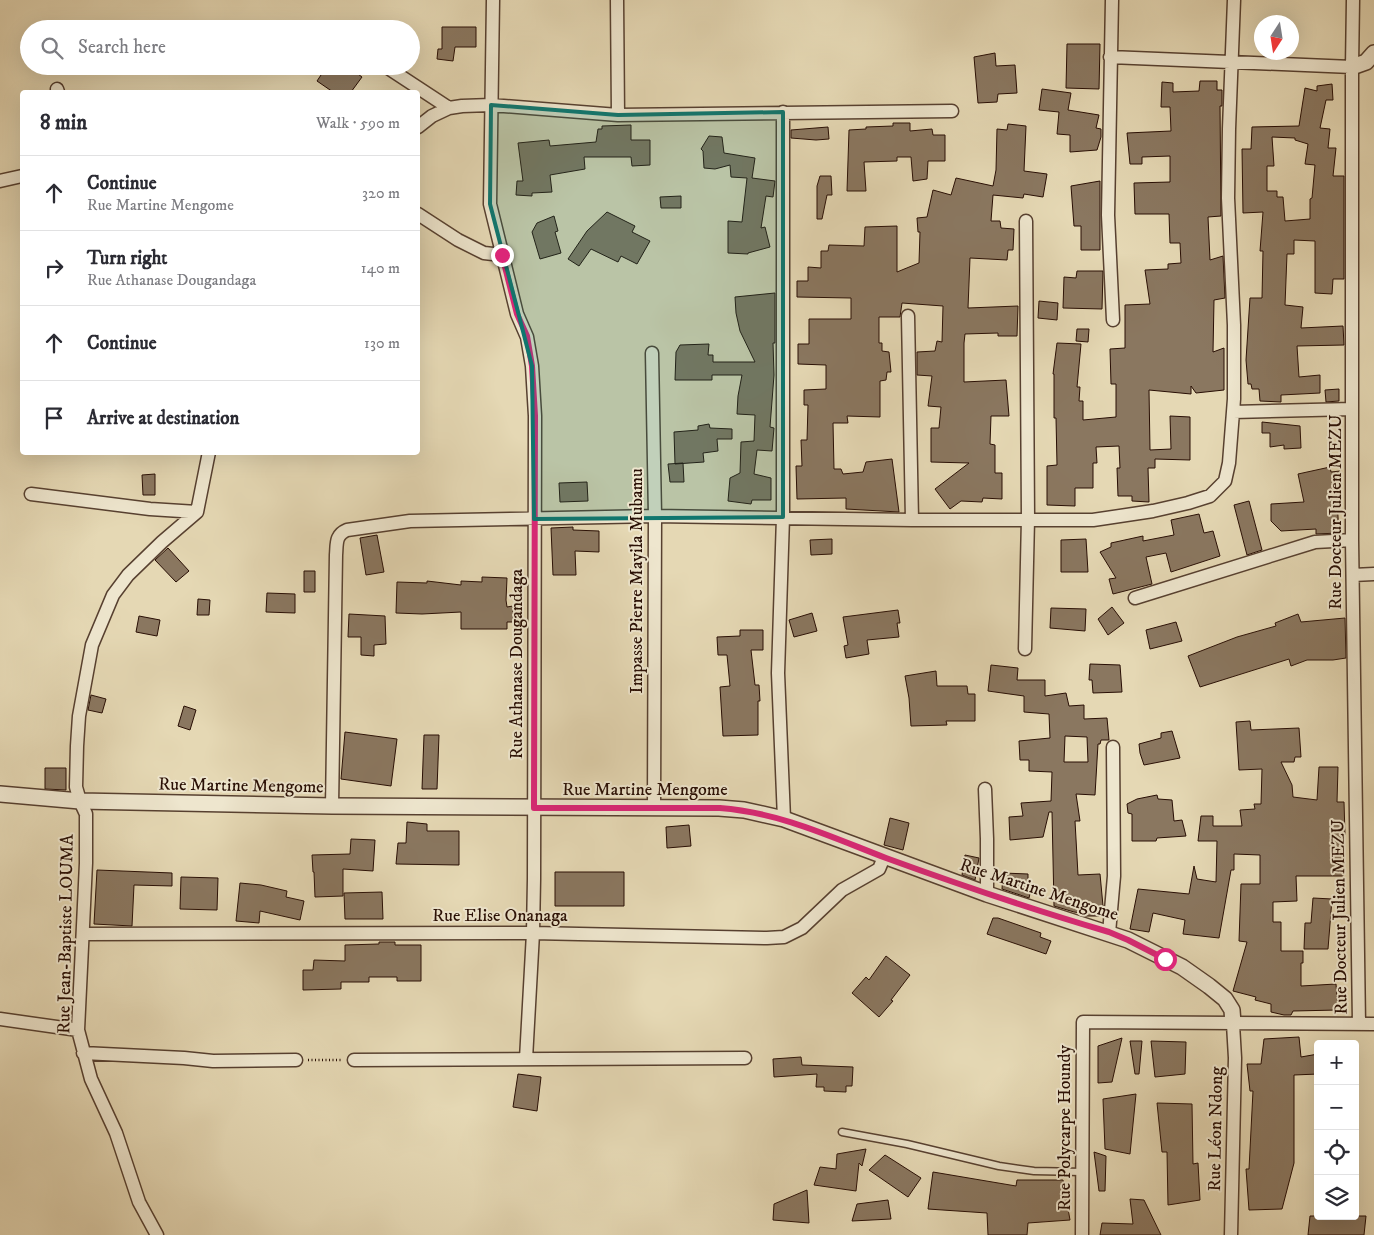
<!DOCTYPE html>
<html lang="en">
<head>
<meta charset="utf-8">
<style>
  body { margin:0; font-family:"IM FELL DW Pica",serif; background:#f7f7f7; color:#2b2b33 }
  .controls { position:absolute; right:15px; bottom:15px; display:grid; overflow:hidden; border-radius:5px; box-shadow:0 5px 20px #0002 }
  .controls button { width:45px; height:45px; display:grid; place-items:center; padding:0; border:0; border-bottom:1px solid #e1e1e2; background:#fff; color:#2b2b33; font:25px sans-serif }
  .compass { position:absolute; left:1254px; top:15px; width:45px; height:45px; border-radius:50%; background:#fff; box-shadow:0 5px 20px #0002; rotate:192deg }
  .stop { position:absolute; width:15px; height:15px; margin:-11px; border:4px solid #db2777; border-radius:50%; background:#fff }
  .stop.end { background:#db2777; border-color:#fff; box-shadow:0 1px 5px #0008 }
  .list { margin:0; padding:0; list-style:none }
  h2 { display:flex; justify-content:space-between; align-items:center; height:65px; margin:0; padding:0 20px; font-size:21px }
  h2 small { font-size:16px; font-weight:400; color:#7c7c81 }
  .list li { display:grid; grid-template-columns:32px 1fr auto; gap:15px; align-items:center; box-sizing:border-box; height:75px; padding:0 20px; border-top:1px solid #e1e1e2 }
  .list b { display:block; font-size:19px; white-space:nowrap }
  .list p { margin:0; font-size:16px; white-space:nowrap; color:#7c7c81 }
  .list em { font-size:16px; font-style:normal; color:#7c7c81 }
  .icon { flex:none; width:28px; height:28px; fill:none; stroke:currentColor; stroke-width:2; stroke-linecap:round; stroke-linejoin:round }
  .map { position:relative; flex:none; width:1374px; height:1235px; overflow:hidden }
  .search { position:absolute; background:#fff; box-shadow:0 5px 20px #0002; left:20px; top:20px; width:400px; height:55px; display:flex; align-items:center; gap:12px; box-sizing:border-box; padding:0 18px; border-radius:28px; color:#7c7c81; font-size:19px }
  .panel { position:absolute; background:#fff; box-shadow:0 5px 20px #0002; left:20px; top:90px; width:400px; height:365px; border-radius:5px }
  .map>svg:first-child { display:block }
  .building { fill:#8a7760; stroke:#280e04; fill-rule:evenodd }
  .lines { fill:none; stroke-linecap:round; stroke-linejoin:round }
  .service-casing { stroke:#574030; stroke-width:9 }
  .minor-casing { stroke:#574030; stroke-width:15 }
  .tertiary-casing { stroke:#574030; stroke-width:18 }
  .path { stroke:#280e04; stroke-width:2.5; stroke-dasharray:1 2.5; stroke-linecap:butt }
  .service { stroke:#eee6ce; stroke-width:6 }
  .minor { stroke:#eee6ce; stroke-width:12 }
  .tertiary { stroke:#eee6ce; stroke-width:15 }
  .route { stroke:#db2777; stroke-width:6 }
  .marked { fill:#0f766e; fill-opacity:0.2; stroke:#0f766e; stroke-width:4; stroke-linejoin:round }
  .labels { text-anchor:middle; dominant-baseline:central; stroke-width:4; stroke-linejoin:round; paint-order:stroke }
  .street-label { font-size:18px; fill:#280e04; stroke:#eee6ce }
</style>
</head>
<body>
<div class="map">
<svg width="1374" height="1235" viewBox="0 0 1374 1235">
  <rect width="100%" height="100%" fill="#e5d8b4"/>
  <filter id="stains"><feTurbulence type="fractalNoise" baseFrequency=".004" numOctaves="4"/><feColorMatrix values="0 0 0 0 .2 0 0 0 0 .09 0 0 0 0 .02 0 0 0 .5 -.17"/></filter>
  <radialGradient id="worn" r=".72"><stop offset=".6" stop-color="#630" stop-opacity="0"/><stop offset="1" stop-color="#630" stop-opacity=".3"/></radialGradient>
  <path class="building" d="M442,27H476V47H455L453,61L437,59L438,49H442Z
    M1067,44H1100L1099,89L1066,88Z
    M995,53L996,66L1015,65L1017,93L998,94L997,102L978,103L974,57Z
    M327,66H347L362,77L351,92H333L317,81Z
    M1200,81H1217V90H1222V106H1220L1221,216L1208,217L1210,260L1223,256L1225,298L1214,300L1213,352L1224,348V390L1196,393L1191,386V394L1149,390L1150,450L1171,449L1170,416L1190,417V460L1155,459V468H1148L1149,502L1132,501V496H1118L1117,468H1120L1119,446L1096,447L1097,463H1093V488H1075V506L1047,505V466L1057,465L1056,418H1054V374H1053L1057,343L1081,344L1077,387H1080L1079,401H1083V420L1116,417V384H1111L1110,349L1125,348V305L1150,304L1145,270L1168,269V264L1181,263L1180,243H1170L1169,214H1135L1134,183L1170,182V156L1142,157V164H1130L1127,133L1171,131L1170,107H1161L1162,82L1173,83V92L1199,91Z
    M1332,84L1333,100H1326L1320,128L1330,129L1328,148H1336L1333,176H1344V279H1333L1332,294L1315,293V241L1294,240V254H1287L1285,305L1303,307L1301,328L1343,326L1344,345L1297,346L1299,377L1320,375V393L1281,395V402L1260,401L1259,389H1252L1251,384H1248L1246,360L1250,298H1262L1263,251H1260L1263,212L1243,213L1242,149H1251L1252,127L1299,126L1305,88L1317,91V86ZM1272,137L1295,138V140L1308,144L1305,164L1315,165L1312,198L1310,199V219L1285,221L1283,197H1277V191H1267V166H1274Z
    M1042,89L1071,93L1068,110L1099,115L1096,128L1101,129V137L1097,150L1070,152V135L1057,134L1059,112L1039,110Z
    M893,123H910V131L932,129L933,135H945V161H928L927,179L913,181L911,157H897V161L864,162L866,191H847L849,130L866,129V127L893,126Z
    M1008,124L1026,126L1024,171L1047,174L1043,197L1024,194L1023,198L993,195L991,221H1000L1001,228L1014,229L1013,250H1008L1007,260L970,258L968,308L1018,306L1017,336H998V333L965,334L964,343V382L1006,380L1009,416H991L990,444L995,445V473H1002V499L983,498L982,502L961,501L950,509L935,489L969,463L931,462V428H939L941,407L928,406L932,376L917,375V352L935,351L937,341L942,342L943,306L902,303L900,317H879V343H882V351L889,352L891,372H887L886,380L880,381V417L847,416L848,423H833L834,469H841L843,474L863,472L866,462L892,459L899,512L846,509V498L797,499L796,466H802L801,440H807L808,405H804V390L826,389V365L798,364V344H809V319H851V298L797,297V281H808V267L821,268V251H828L829,245L864,246L865,227L897,226V272L919,263L920,232H918L917,218L927,217L933,190L951,195L956,178L993,186L996,170L997,129L1007,130Z
    M631,125V140H650V165L632,166L631,157H584L585,169L550,175L552,192L532,193V196L516,195L517,181H523L518,143L549,140L550,146L596,142L598,129H602V126Z
    M828,127L829,139L816,140L791,138V130Z
    M709,136L722,137L724,153L755,158L752,178L775,181L773,197L766,196L761,228L765,227L770,247L748,253V254L728,253V221L742,222L747,178L731,177L730,165L715,169L704,168L703,151L701,149Z
    M820,176H831L832,195H827L822,219H817V186Z
    M1100,181V250H1081V226H1074L1071,186Z
    M681,196V208H661L660,197Z
    M607,212L635,226L632,232L650,241L637,264L621,256L618,262L591,249L579,266L568,259L587,231Z
    M554,216L558,231L555,232L561,253L540,259L532,232L537,223Z
    M1077,271H1103L1102,309L1063,308L1064,277L1076,278Z
    M775,293V343H773L774,375L770,427L774,428L772,451L757,450L754,474L771,478V500H752L751,504L728,501L730,478L740,473L741,442L754,441L755,415L737,414L738,396L742,375H712V380H675L676,352L680,345L709,344L708,355H713V362H755L740,331L736,313L735,297Z
    M1039,301L1058,303L1057,320L1038,318Z
    M1077,329H1089L1088,342L1076,341Z
    M1339,389V401L1326,402L1325,390Z
    M1262,422L1300,426L1301,448L1284,449V445L1270,447V433H1262Z
    M709,424L710,428L732,429V439H717L718,451L703,453L704,462L675,464L674,432L698,430V426Z
    M683,463L684,482H670L668,464Z
    M1330,467L1331,472L1340,471V483L1336,484L1339,533L1316,534V529L1281,531L1271,521V504L1304,502L1298,474Z
    M155,474V495H143L142,475Z
    M587,482L588,501L560,502L559,483Z
    M1249,501L1262,550L1247,555L1234,505Z
    M1199,514L1204,533L1213,531L1220,556L1171,572L1166,553L1146,557L1152,584L1113,594L1109,579L1116,578L1100,552L1111,547V543L1143,536V541L1174,535L1171,520Z
    M573,527V530L599,531V552L575,551L576,575H553L551,528Z
    M377,535L384,572L366,575L360,538Z
    M832,539V554L811,555L810,540Z
    M1086,539L1088,572H1061V540Z
    M168,548L189,571L176,582L155,560Z
    M304,571H315V592H304Z
    M482,577L507,578L506,600L507,607L513,606V622H507V629H461V612L422,614L396,613L397,582L427,583V581L461,585V581L482,582Z
    M267,593L295,594V613L266,612Z
    M198,599L210,600L209,615H197Z
    M1112,607L1124,623L1108,635L1098,619Z
    M1051,608L1086,609L1085,631L1050,628Z
    M898,610L900,623H897L899,637L867,640L869,654L846,658L844,646L848,645L843,617Z
    M812,613L817,631L794,637L789,620Z
    M349,614L385,616L386,644L374,645V656L361,655V637H348Z
    M1298,614L1301,622L1345,618L1346,658L1333,660H1307L1291,666L1289,659L1200,687L1188,656L1237,637L1276,626L1275,623Z
    M139,616L160,620L157,636L136,632Z
    M1176,622L1182,641L1150,649L1146,630Z
    M740,630H763V650H751L755,685H759L760,701H758V735L723,736L720,687L730,686L727,655H718L717,637L740,636Z
    M1090,664L1120,665L1122,692L1093,693L1092,680H1089Z
    M991,665L1018,668L1017,680H1045V696L1066,693L1069,706L1084,705V719L1107,718L1109,740H1101L1100,744H1098L1095,795L1076,794L1080,821H1075L1078,875L1100,874L1103,906L1102,916H1085L1082,915V913L1074,912L1054,906L1052,812H1049L1043,837L1010,840L1009,817L1023,816L1021,803L1051,801L1052,772L1029,771V760H1020L1019,741L1050,738L1049,714L1024,712V696L988,691ZM1065,736L1087,737L1088,762H1064Z
    M936,671L937,686H967L968,694H975V721H946L947,725L911,726L909,698L905,676Z
    M91,695L106,699L102,713L88,710Z
    M184,706L196,710L190,730L178,726Z
    M1250,721L1251,730L1299,728L1301,757H1295L1294,762H1281L1292,785L1293,797L1317,800L1319,767H1338L1337,802H1344L1345,835H1343V876H1296L1297,901L1273,902V922H1281V951H1303V963H1301V986L1336,984L1338,1010L1293,1011L1291,1015H1284L1271,1012V1004L1255,1000L1256,997L1233,991L1247,942L1239,941L1241,884H1260V855L1234,854V870H1231L1219,938L1183,934L1185,920L1153,913L1149,932L1130,929L1138,889L1189,894L1194,866L1197,879L1216,882L1217,841H1198L1201,816H1213V826H1242L1240,810L1255,809L1254,804H1261L1262,769L1239,770L1236,722Z
    M1172,731L1180,758L1144,765L1140,753L1139,744L1161,738V733Z
    M345,732L397,739L391,786L341,779Z
    M424,735H439L437,789H422Z
    M45,768H66V790L45,789Z
    M1157,795L1158,799L1172,800L1174,821L1182,820L1186,836L1157,838L1156,841H1132V814L1128,813L1127,804L1137,799Z
    M890,818L909,823L903,850L884,845Z
    M407,822L427,824V831H459V865L396,864L398,843H406Z
    M689,825L691,846L667,848L666,827Z
    M351,839L375,840L373,871L343,869V896L315,897L314,872H313L312,855L350,854Z
    M965,855L979,858L975,880L962,875Z
    M97,870L172,873V886L134,885L132,926L94,924Z
    M555,872H624V906H555Z
    M1003,873L1028,874V884L1032,885L1029,898L1002,889Z
    M181,877L218,878L217,910L180,909Z
    M240,883L261,885L287,891L286,897L304,901L300,920L260,911L259,923L236,921Z
    M382,892L383,919H345L344,893Z
    M1313,898L1332,899L1328,949H1304L1305,923H1311Z
    M993,918H998L1041,933L1040,937L1051,941L1046,954L987,934Z
    M379,942H395V945H421V981H397V977H369V982H341V989L303,990V970H313L314,960L345,961V945L379,944Z
    M886,956L910,975L891,1000L893,1001L879,1017L852,993L866,977L869,980Z
    M1299,1037L1301,1057L1318,1054V1074L1294,1075V1163L1282,1209L1249,1210L1246,1169H1249L1253,1091H1250L1247,1064H1261L1264,1039Z
    M1122,1038L1112,1082L1098,1083V1046Z
    M1130,1041H1142L1139,1074H1135Z
    M1151,1041L1186,1042L1185,1074L1155,1077Z
    M801,1057L802,1065L853,1067L852,1086H846V1092L824,1091V1087H816L817,1074L774,1077L773,1059Z
    M518,1074L541,1077L537,1111L513,1107Z
    M1136,1094L1130,1154L1105,1149L1103,1099Z
    M1157,1103L1192,1104L1193,1164L1198,1163L1200,1200L1168,1205L1167,1152H1162Z
    M866,1149L862,1166L859,1163L856,1191L814,1185L820,1167L836,1169L837,1154Z
    M1094,1152L1106,1156L1105,1191H1099Z
    M885,1155L921,1178L908,1197L869,1170Z
    M933,1172L1016,1186L1017,1180H1063L1070,1220L1028,1223L1027,1235H988L987,1213L928,1209Z
    M807,1190L809,1223L773,1220L774,1204Z
    M1130,1199L1144,1200L1161,1235H1100L1102,1223L1133,1224Z
    M888,1200L891,1219L852,1221L857,1204Z
    M1310,1216H1366L1364,1235H1308Z"/>
  <g class="lines">
    <g class="service-casing">
      <path id="service" d="M842,1132L907,1144L999,1166L1034,1171L1083,1172"/>
    </g>
    <g class="minor-casing">
      <path id="minor" d="M493,0L490,204L517,314L527,337L532,366L535,416L534,879L533,933L526,1059
        M617,0L618,115
        M1112,0L1108,215L1113,320
        M1353,0L1352,67V540L1359,1024
        M1110,57L1352,67
        M385,66L449,108
        M57,89L58,92
        M783,112V517L778,673L784,819
        M418,127L432,116L449,108L462,106L491,105L618,115L952,111
        M0,181L22,176
        M418,214L458,240L484,253L502,255
        M908,316L912,520
        M652,353L655,516L654,808
        M1233,412L1352,409
        M31,494L150,509L197,512
        M1353,575L1374,574
        M1135,598L1315,542L1352,540
        M1025,649L1028,519L1026,221
        M985,789L987,839V894
        M332,806L336,555C337,544 335,535 347,530L410,521L655,516L912,520H1093L1153,511L1188,503L1210,496L1225,481L1229,463L1234,399V325L1228,198L1229,129L1234,0
        M1109,933L1114,876L1113,747
        M84,934L533,933L767,938L784,937L802,928L842,890L879,869L884,857
        M0,1019L78,1030
        M83,1053L184,1058L213,1061L296,1060
        M354,1060L745,1058
        M157,1235L139,1202L116,1133L91,1079L78,1030L86,863V814L80,801L76,787L77,746L79,716L92,645L113,595L128,575L162,542L197,512L209,452
        M1082,1235L1083,1022L1374,1024
        M1231,1235L1235,1058L1233,1024"/>
    </g>
    <g class="tertiary-casing">
      <path id="tertiary" d="M1352,67L1366,62L1374,53
        M0,794L80,801L332,806L719,808L744,810L784,819L987,894L1128,940L1182,967L1209,986L1225,999L1232,1010L1233,1024"/>
    </g>
    <path class="path" d="M308,1060H343"/>
    <use href="#service" class="service"/>
    <use href="#minor" class="minor"/>
    <use href="#tertiary" class="tertiary"/>
  </g>
  <g class="lines">
    <path class="route" d="M502,255L517,314L527,336L532,366L535,416L534,808H720C781,813 829,836 886,858C960,885 1034,910 1109,932L1128,940L1165,959"/>
  </g>
  <path class="marked" d="M491,105L618,115L783,112V517L534,519L532,366L490,204Z"/>
  <g class="labels">
    <g class="street-label">
      <text transform="translate(1336 512) rotate(-90)">Rue Docteur Julien MEZU</text>
      <text transform="translate(637 581) rotate(-90)">Impasse Pierre Mayila Mubamu</text>
      <text transform="translate(517 664) rotate(-90)">Rue Athanase Dougandaga</text>
      <text transform="translate(241 786) rotate(1)">Rue Martine Mengome</text>
      <text x="645" y="790">Rue Martine Mengome</text>
      <text transform="translate(1039 890) rotate(18)">Rue Martine Mengome</text>
      <text x="500" y="916">Rue Elise Onanaga</text>
      <text transform="translate(1340 917) rotate(-91)">Rue Docteur Julien MEZU</text>
      <text transform="translate(66 934) rotate(-89)">Rue Jean-Baptiste LOUMA</text>
      <text transform="translate(1065 1128) rotate(-90)">Rue Polycarpe Houndy</text>
      <text transform="translate(1216 1129) rotate(-89)">Rue Léon Ndong</text>
    </g>
  </g>
  <rect width="100%" height="100%" filter="url(#stains)"/>
  <rect width="100%" height="100%" fill="url(#worn)"/>
</svg>
<div class="controls">
<button>+</button>
<button>−</button>
<button><svg class="icon" aria-label="locate" viewBox="0 0 24 24"><circle cx="12" cy="12" r="6"/><path d="M12 2v4M12 18v4M2 12h4M18 12h4"/></svg></button>
<button><svg class="icon" aria-label="layers" viewBox="0 0 24 24"><path d="M12 4l9 5-9 5-9-5zM3 14l9 5 9-5"/></svg></button>
</div>
<svg class="compass" viewBox="-18 -18 36 36"><path d="M0-13l5 13h-10z" fill="#e53935"/><path d="M0 13l5-13h-10z" fill="#7c7c81"/></svg>
<div class="stop" style="left:1165px;top:959px"></div>
<div class="stop end" style="left:502px;top:255px"></div>
<div class="search"><svg class="icon" aria-label="search" viewBox="0 0 24 24"><circle cx="10" cy="10" r="6"/><path d="M15 15l6 6"/></svg>Search here</div>
<section class="panel">
<h2>8 min<small>Walk · 590 m</small></h2>
<ul class="list">
<li><svg class="icon" aria-label="ahead" viewBox="0 0 24 24"><path d="M12 20V5M6 11l6-6 6 6"/></svg><div><b>Continue</b><p>Rue Martine Mengome</p></div><em>320 m</em></li>
<li><svg class="icon" aria-label="right" viewBox="0 0 24 24"><path d="M7 20v-9h11M14 6l5 5-5 5"/></svg><div><b>Turn right</b><p>Rue Athanase Dougandaga</p></div><em>140 m</em></li>
<li><svg class="icon" aria-label="ahead" viewBox="0 0 24 24"><path d="M12 20V5M6 11l6-6 6 6"/></svg><div><b>Continue</b></div><em>130 m</em></li>
<li><svg class="icon" aria-label="arrive" viewBox="0 0 24 24"><path d="M6 21V4h12l-3 4 3 4H6"/></svg><div><b>Arrive at destination</b></div></li>
</ul>
</section>
</div>
</body>
</html>
